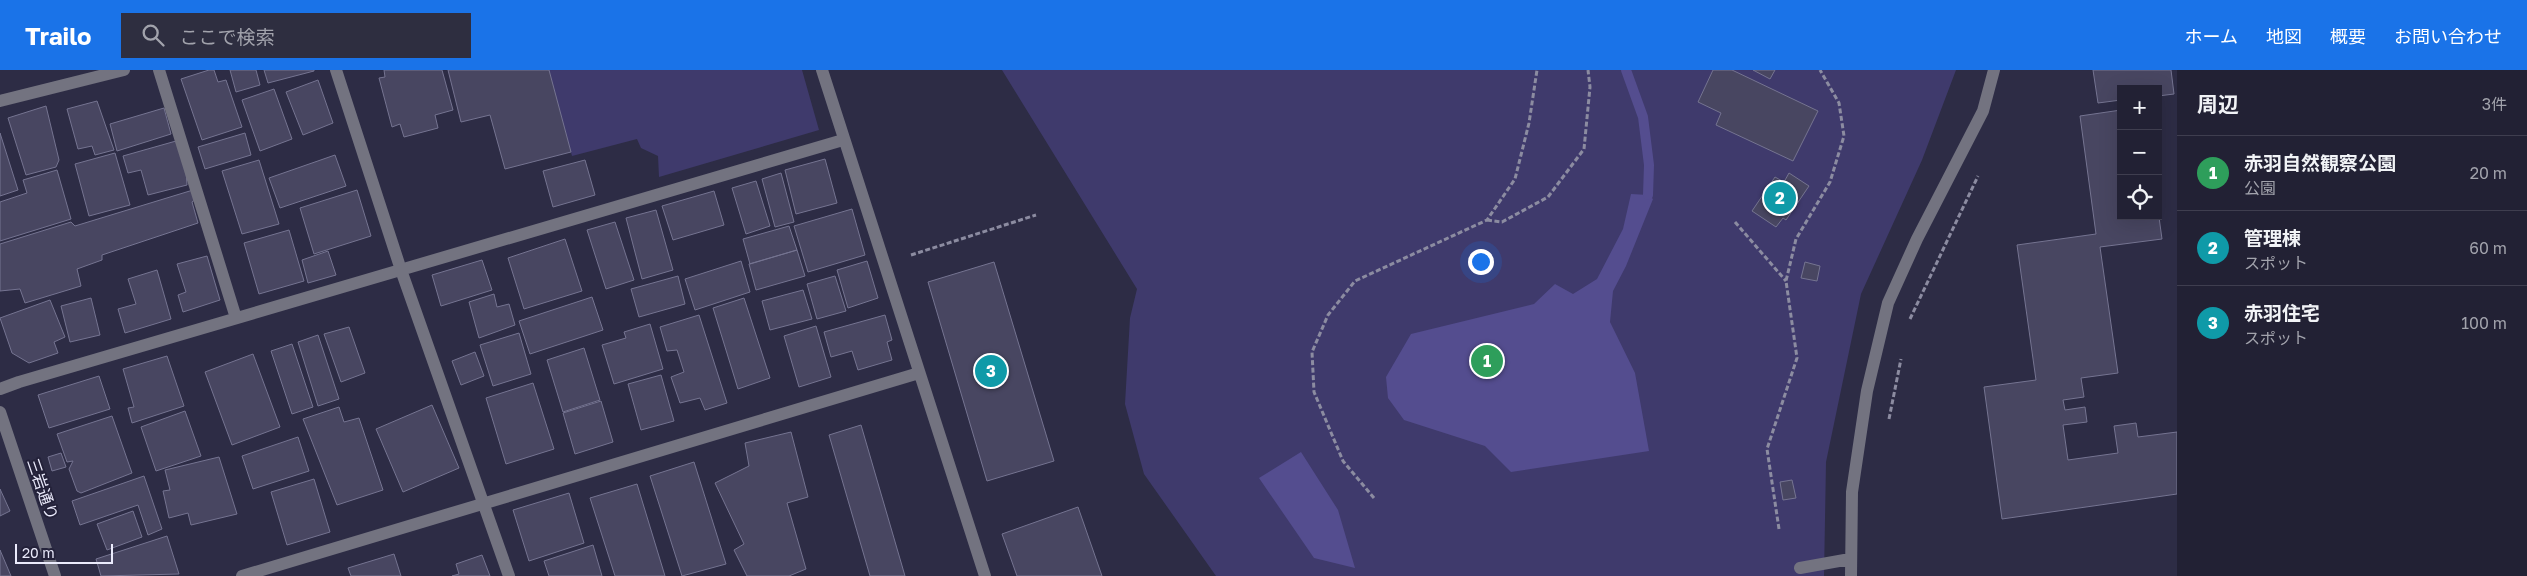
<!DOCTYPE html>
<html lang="ja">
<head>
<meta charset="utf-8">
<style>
  body { margin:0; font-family:"Golos Text","Noto Sans JP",sans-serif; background:#2e2e40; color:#f1f3f6 }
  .controls { position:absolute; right:15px; top:15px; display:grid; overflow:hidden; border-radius:0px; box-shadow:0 5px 20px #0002 }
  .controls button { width:45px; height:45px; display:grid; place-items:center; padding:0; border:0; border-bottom:1px solid #3f3e4f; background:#222134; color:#f1f3f6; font:25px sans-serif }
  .scale { position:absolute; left:15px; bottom:12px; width:98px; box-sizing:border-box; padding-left:5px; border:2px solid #ebebfc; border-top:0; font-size:14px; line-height:18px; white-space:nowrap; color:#ebebfc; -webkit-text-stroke:4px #24223a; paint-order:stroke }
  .you { position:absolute; left:1480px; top:191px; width:18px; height:18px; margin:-12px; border:4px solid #fff; border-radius:50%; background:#1a73e8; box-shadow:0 0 0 8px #1a73e833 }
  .badge { display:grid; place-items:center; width:32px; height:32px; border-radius:50%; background:#1a73e8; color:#fff; font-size:16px; font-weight:700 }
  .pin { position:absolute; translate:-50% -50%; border:2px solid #fff; box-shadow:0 1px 5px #0006 }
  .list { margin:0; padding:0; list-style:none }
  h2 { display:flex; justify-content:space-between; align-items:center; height:65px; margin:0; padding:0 20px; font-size:21px }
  h2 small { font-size:16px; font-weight:400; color:#a2a3ac }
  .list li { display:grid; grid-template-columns:32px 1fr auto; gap:15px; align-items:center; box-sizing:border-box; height:75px; padding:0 20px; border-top:1px solid #3f3e4f }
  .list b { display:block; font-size:19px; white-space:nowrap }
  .list p { margin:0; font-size:16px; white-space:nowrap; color:#a2a3ac }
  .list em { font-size:16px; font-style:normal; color:#a2a3ac }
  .icon { flex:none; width:28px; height:28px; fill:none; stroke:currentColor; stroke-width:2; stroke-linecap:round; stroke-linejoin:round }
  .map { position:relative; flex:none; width:2177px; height:506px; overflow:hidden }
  header { display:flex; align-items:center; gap:30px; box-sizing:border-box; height:70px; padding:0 25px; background:#1a73e8; color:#fff }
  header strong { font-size:24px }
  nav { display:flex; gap:28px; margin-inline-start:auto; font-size:18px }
  .search { width:350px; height:45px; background:#2e2e40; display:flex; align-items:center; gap:12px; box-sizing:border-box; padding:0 18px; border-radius:0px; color:#a2a3ac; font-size:19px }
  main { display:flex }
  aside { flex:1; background:#222134 }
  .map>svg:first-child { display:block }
  .green { fill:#3f3a6c }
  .water { fill:#544d8f }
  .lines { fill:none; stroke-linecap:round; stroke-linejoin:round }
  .stream { stroke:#544d8f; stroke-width:10 }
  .building { fill:#484661; stroke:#757491 }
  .path { stroke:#8c8ca1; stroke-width:3; stroke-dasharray:5 2.5; stroke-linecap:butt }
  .minor { stroke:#737380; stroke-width:12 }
  .labels { text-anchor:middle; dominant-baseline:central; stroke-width:4; stroke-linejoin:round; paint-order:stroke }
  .street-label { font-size:16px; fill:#ebebfc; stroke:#24223a }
</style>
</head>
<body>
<header>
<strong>Trailo</strong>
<div class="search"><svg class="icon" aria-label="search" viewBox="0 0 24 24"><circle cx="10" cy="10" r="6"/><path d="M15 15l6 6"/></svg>ここで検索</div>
<nav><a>ホーム</a><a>地図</a><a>概要</a><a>お問い合わせ</a></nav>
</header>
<main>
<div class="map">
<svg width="2177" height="506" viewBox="0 0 2177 506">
  <rect width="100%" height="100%" fill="#2d2c45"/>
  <path class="green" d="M548,0H802L819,60L659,107L658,86L641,78L637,69L572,86Z
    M1002,0H1956L1922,90L1861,224L1826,392L1824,506H1216L1144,404L1125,334L1130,248L1137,219Z"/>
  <path class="water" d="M1631,124L1648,125L1653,129L1626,196L1613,221L1610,252L1635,303L1649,381L1511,402L1485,376L1404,350L1388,328L1386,307L1411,264L1534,234L1555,214L1573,224L1597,209L1623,159Z
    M1301,382L1338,440L1355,498L1314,488L1259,408Z"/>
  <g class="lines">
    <path class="stream" d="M1626,0L1643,47L1649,95L1648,125"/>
  </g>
  <path class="building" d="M209,0H214L218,12L226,10L242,57L202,70L181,9Z
    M230,0H256L260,15L236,22Z
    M264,0H314V1L268,13Z
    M384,0H442L453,40L435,45L438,58L404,67L400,54L392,57L379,8L385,7Z
    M448,0H549L571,82L505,99L490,45L461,52Z
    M1713,0H1732L1818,41L1793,91L1716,55L1721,43L1698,32Z
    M1753,0H1775L1770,9Z
    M2093,0H2171L2174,24L2158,26V19H2121V30L2098,33Z
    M318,10L333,53L303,65L286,22Z
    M274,19L292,69L260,81L242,30Z
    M97,31L114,80L95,85L92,76L78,79L67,39Z
    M46,36L59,90L56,97L26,105L8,48Z
    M164,38L171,64L117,81L110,54Z
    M2121,40V146H2158V140L2162,169L2100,177L2118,303L2081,308L2084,327L2063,330L2065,340L2085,337L2087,352L2063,355L2068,390L2118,383L2114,356L2136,353L2138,367L2177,362V424L2002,449L1984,317L2036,310L2017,175L2096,164L2080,46Z
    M0,63L18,120L0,126Z
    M245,63L251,85L205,99L198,77Z
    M176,71L185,86L187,115L148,125L141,100L128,103L123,86Z
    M115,83L130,135L89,146L75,94Z
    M335,85L346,116L280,138L269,108Z
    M825,89L837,133L796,144L785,100Z
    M259,90L279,154L242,164L222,101Z
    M585,90L595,125L553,137L543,101Z
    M57,100L71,149L0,171V132L27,123L23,110Z
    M781,103L794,152L775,157L762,109Z
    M1789,103L1809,116L1786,150L1783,148L1776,157L1752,141L1775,107L1784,112Z
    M756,111L770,156L746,164L732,118Z
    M193,120L196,129L192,132L198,153L102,185V190L77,199L81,216L25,233L20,219L0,221V174L71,152L75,156Z
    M357,120L371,166L314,184L300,138Z
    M714,121L724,155L673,170L662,136Z
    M852,139L865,185L808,202L794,156Z
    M656,140L673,200L642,209L626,148Z
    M615,152L634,210L606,219L587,160Z
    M789,156L797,180L750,194L743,169Z
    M289,160L304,211L259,224L244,173Z
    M565,169L582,221L524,239L508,188Z
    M797,180L805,206L756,220L749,194Z
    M328,181L336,205L308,213L302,190Z
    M207,186L220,230L183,242L178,225L186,222L177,194Z
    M482,190L492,220L441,236L432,205Z
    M741,191L750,222L695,240L685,209Z
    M867,191L878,228L848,238L837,200Z
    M994,192L1054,391L987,411L928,212Z
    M1805,192L1820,196L1817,211L1801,208Z
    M157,200L171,249L125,263L118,239L136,234L128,209Z
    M678,206L685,234L639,247L631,219Z
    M835,206L846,241L817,249L807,214Z
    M803,220L812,249L770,260L762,231Z
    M494,224L497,237L509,234L515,255L479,268L469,232Z
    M592,227L603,260L530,284L519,251Z
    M91,228L100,265L70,272L61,236Z
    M744,228L770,308L738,319L713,238Z
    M50,230L65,267L54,272L58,283L29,293L12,283L0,248Z
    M699,245L727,333L705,340L700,328L680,333L671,307L684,302L677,280L667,281L660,257Z
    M885,245L892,270L887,272L892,290L858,300L852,281L831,287L824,262Z
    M650,254L663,299L614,314L602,275L626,268L624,262Z
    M816,256L831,307L799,317L784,266Z
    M349,257L365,303L341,312L324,264Z
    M519,263L531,304L493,316L480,275Z
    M318,265L339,329L318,336L298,272Z
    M292,274L313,337L292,344L271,281Z
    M584,278L600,330L563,342L547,290Z
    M475,282L484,306L461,315L452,291Z
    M253,284L280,357L232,375L205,302Z
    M167,286L184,336L132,353L128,338L134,337L123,299Z
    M661,305L674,351L641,360L628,314Z
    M99,306L110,339L49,358L38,325Z
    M533,313L554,379L506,394L486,328Z
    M601,331L613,372L575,384L563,343Z
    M432,335L459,398L403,422L376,359Z
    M339,337L344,352L359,348L383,420L337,435L303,349Z
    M185,341L201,386L156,401L141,357Z
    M112,346L132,403L81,423L77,421L69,399L73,391L67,392L57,364Z
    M861,355L905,506H870L829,365Z
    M791,362L808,427L787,433L806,499L789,506H747L734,480L744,474L715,413L749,396L745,373Z
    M298,367L309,401L253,419L242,386Z
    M61,383L66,397L52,401L48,387Z
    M219,387L237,444L191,455L188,443L169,448L163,421L170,420L165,400Z
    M694,392L726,494L682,506L650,406Z
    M144,406L162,459L148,465L138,435L80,455L72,431Z
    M314,409L330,462L287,475L271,422Z
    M1792,410L1796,428L1783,430L1780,412Z
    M637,414L665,506H615L590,428Z
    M0,419L10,441L0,446Z
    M569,423L584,473L529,491L513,440Z
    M1078,437L1102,506H1017L1002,464Z
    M133,441L142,467L107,480L97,454Z
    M167,466L179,504L101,506L96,489Z
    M593,475L602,506H549L544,491Z
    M0,480L11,506H0Z
    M394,484L401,506H351L348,498Z
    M482,485L490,506H452L459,504L456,494Z"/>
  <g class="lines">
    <path class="path" d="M1487,150L1502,152L1548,127L1584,79L1590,17L1588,0
      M1735,152L1786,211
      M911,185L1036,145
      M1910,249L1978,106
      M1889,349L1901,289
      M1374,428L1343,391L1314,322L1312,282L1328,245L1355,211L1487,150L1515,109L1529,53L1537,0
      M1779,459L1767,379L1797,288L1786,211L1796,169L1830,112L1844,66L1839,33L1820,0"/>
    <path class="minor" d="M159,0L236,248
      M336,0L401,200L509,506
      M822,0L985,506
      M0,31L124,0
      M0,319L19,312L843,70
      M0,342L55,506
      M1800,498L1850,489
      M242,506L919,303
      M1851,506L1852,422L1867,321L1888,233L1917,169L1983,41L1994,0"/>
  </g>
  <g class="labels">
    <g class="street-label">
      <text transform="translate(43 419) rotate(71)">三岩通り</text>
    </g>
  </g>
</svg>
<div class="controls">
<button>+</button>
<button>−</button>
<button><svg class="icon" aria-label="locate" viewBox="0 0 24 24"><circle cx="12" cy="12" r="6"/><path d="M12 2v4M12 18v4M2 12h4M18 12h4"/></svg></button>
</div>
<div class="scale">20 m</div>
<div class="you"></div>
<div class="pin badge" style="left:1487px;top:291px;background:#2e9e5b">1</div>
<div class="pin badge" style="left:1780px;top:128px;background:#0f9aa8">2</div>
<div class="pin badge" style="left:991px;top:301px;background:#0f9aa8">3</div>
</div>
<aside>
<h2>周辺<small>3件</small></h2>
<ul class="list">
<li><span class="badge" style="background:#2e9e5b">1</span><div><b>赤羽自然観察公園</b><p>公園</p></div><em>20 m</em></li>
<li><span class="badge" style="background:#0f9aa8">2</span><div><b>管理棟</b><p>スポット</p></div><em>60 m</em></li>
<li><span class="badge" style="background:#0f9aa8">3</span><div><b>赤羽住宅</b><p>スポット</p></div><em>100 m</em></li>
</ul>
</aside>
</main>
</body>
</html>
